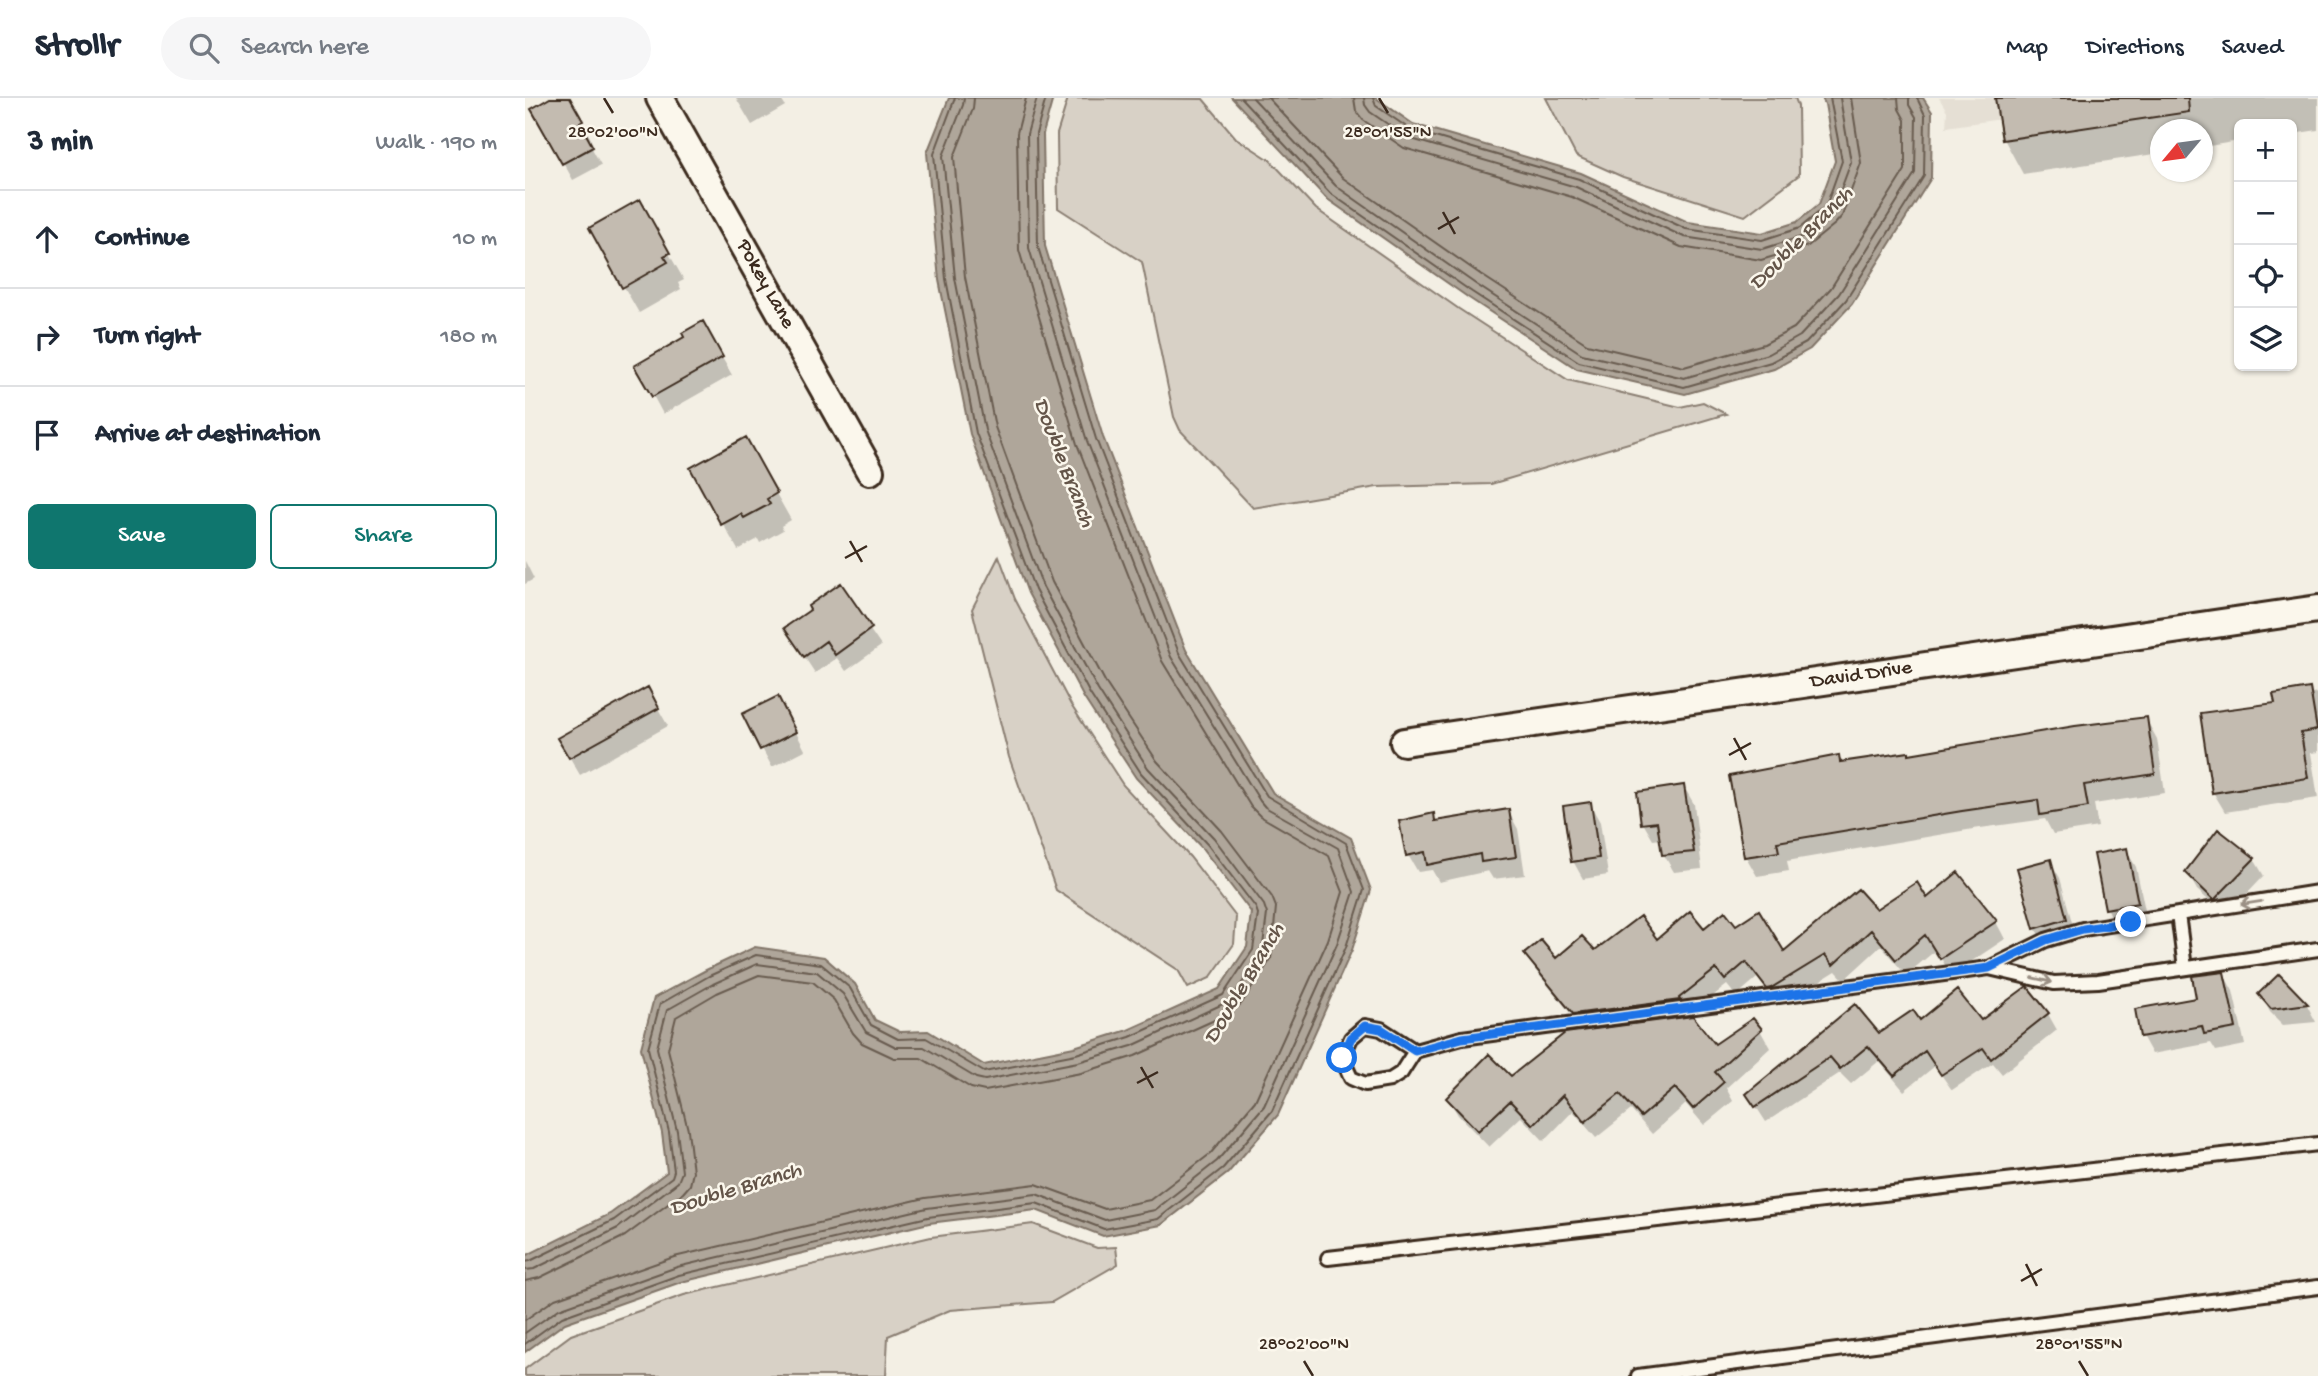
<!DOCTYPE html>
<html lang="en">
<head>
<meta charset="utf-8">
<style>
  body { margin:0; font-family:"Gochi Hand",sans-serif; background:#f6f6f7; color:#1f2937 }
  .controls { position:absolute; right:21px; top:21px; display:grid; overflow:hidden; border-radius:10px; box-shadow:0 2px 5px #0004 }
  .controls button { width:63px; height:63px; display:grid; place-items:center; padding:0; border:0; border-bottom:2px solid #e0e1e3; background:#fff; color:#1f2937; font:35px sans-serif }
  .compass { position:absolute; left:1625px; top:21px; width:63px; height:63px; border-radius:50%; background:#fff; box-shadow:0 2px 5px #0004; rotate:241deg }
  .stop { position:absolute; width:21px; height:21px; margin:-16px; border:5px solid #1a73e8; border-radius:50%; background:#fff }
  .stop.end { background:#1a73e8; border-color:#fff; box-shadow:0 2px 7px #0008 }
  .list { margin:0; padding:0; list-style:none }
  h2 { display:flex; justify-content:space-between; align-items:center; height:91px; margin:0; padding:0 28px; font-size:30px }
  h2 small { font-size:23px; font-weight:400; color:#747a83 }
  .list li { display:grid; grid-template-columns:46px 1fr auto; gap:21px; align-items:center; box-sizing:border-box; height:98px; padding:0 28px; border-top:2px solid #e0e1e3 }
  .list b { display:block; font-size:26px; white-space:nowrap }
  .list em { font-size:23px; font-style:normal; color:#747a83 }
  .actions { display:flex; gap:14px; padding:21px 28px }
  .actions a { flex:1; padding:16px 0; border:2px solid #0f766e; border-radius:10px; text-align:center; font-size:24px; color:#0f766e }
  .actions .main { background:#0f766e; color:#fff }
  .icon { flex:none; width:38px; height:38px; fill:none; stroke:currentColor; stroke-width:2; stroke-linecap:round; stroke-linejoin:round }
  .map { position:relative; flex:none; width:1793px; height:1278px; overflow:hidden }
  header { display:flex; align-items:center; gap:42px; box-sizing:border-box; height:98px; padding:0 35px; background:#fff; border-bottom:2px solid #e0e1e3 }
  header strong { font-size:33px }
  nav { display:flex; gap:38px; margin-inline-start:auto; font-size:24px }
  .search { width:490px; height:63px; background:#f6f6f7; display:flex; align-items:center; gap:18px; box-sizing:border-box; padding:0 24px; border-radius:38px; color:#747a83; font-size:26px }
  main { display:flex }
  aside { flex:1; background:#fff }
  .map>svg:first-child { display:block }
  .built { fill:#e5dfd4 }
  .green { fill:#d8d1c6; stroke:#8a7e72; stroke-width:2 }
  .water { fill:#afa69a; stroke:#817468; stroke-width:2 }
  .shadow { fill:#0003 }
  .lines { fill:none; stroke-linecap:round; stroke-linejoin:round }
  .shore { stroke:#695c50; stroke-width:2 }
  .building { fill:#c3bbb0; stroke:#3b2a1e; stroke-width:2 }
  .lane-casing { stroke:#3b2a1e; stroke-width:18 }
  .street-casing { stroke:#3b2a1e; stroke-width:32 }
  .lane { stroke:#fbf7ec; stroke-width:12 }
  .street { stroke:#fbf7ec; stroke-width:26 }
  .oneway { stroke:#9b9085 }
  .route { stroke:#1a73e8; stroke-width:9 }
  .ticks { fill:none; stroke:#3b2a1e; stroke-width:2.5 }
  .labels { text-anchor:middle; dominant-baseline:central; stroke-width:5; stroke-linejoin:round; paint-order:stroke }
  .street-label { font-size:21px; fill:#3b2a1e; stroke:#fbf7ec }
  .water-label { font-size:23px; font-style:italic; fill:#645549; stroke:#fbf7ec }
  .ticks-label { font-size:18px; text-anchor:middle; fill:#3b2a1e; stroke:#fbf7ec; stroke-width:5; stroke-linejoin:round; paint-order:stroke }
</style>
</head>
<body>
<header>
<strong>Strollr</strong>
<div class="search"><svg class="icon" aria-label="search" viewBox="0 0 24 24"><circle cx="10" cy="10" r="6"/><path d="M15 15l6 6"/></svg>Search here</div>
<nav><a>Map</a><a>Directions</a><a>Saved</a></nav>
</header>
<main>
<aside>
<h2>3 min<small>Walk · 190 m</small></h2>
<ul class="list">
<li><svg class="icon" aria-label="ahead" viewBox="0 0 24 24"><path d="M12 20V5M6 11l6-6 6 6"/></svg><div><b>Continue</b></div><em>10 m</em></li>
<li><svg class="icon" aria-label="right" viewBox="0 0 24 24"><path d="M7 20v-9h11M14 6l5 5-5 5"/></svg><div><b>Turn right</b></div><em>180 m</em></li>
<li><svg class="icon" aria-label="arrive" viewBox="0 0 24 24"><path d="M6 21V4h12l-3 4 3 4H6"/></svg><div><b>Arrive at destination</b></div></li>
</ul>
<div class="actions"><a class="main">Save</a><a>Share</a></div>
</aside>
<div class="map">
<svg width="1793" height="1278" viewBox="0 0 1793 1278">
  <rect width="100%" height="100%" fill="#f3efe4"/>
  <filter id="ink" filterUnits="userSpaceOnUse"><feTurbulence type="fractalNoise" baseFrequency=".0143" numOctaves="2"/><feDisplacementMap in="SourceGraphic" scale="14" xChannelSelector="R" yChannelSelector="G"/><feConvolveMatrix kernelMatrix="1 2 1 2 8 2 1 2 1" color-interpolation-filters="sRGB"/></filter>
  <g filter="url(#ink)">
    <path class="built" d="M1414,0H1620L1421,29L1422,13Z"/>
    <path class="green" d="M543,0L678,1L711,40L745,62L791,111L934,211L1043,282L1155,309L1178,304L1201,316L966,386L852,389L728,410L655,332L649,319L617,164L533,110L532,36Z
      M1021,0H1270L1273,8L1274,77L1220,118L1098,79L1051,58Z
      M474,458L490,501L546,607L598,687L665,759L711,819L709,846L685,880L663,890L653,872L531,792L484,659L447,511Z
      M508,1126L572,1150L591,1149L593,1166L527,1204L425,1212L363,1238L361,1278H0V1271L46,1237L159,1197L406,1139Z"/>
    <path class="water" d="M424,0H528L518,36L520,148L578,339L661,552L748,695L826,740L846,792L827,852L753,1017L703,1075L636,1127L578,1138L511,1112L404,1125L156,1184L40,1225L0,1254V1158L85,1116L142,1074L137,1035L116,950L129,900L181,872L230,849L299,859L330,886L350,922L375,934L403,933L459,967L549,949L603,932L694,891L722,849L726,814L677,750L611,680L559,600L503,495L445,336L414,182L402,55Z
      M707,0H851L888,26L1056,75L1163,124L1237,135L1272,124L1294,106L1310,63L1300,6L1297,0H1398L1407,14L1406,80L1327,206L1285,251L1249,271L1160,296L1052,271L944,200L801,100Z"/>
    <path class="shadow" d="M29,0H43L66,41L63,43L76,67L48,82L9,11Z
      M211,0H255L260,8L227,27Z
      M1472,0H1793V32L1767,36V26H1714V43L1678,49V32H1636V55L1498,76L1479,41Z
      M114,103L159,182L153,185L156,191L114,215L66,131Z
      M177,225L207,277L138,316L112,268L162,240Z
      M235,367L266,422L256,428L258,432L235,445L233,441L213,452L198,426Z
      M0,463L9,481L0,486Z
      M315,488L356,548L321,573L312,560L290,575L261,531L287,512Z
      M122,591L143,628L55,677L34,641Z
      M1784,592L1787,596L1793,595V654L1786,655L1793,700L1700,714L1688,694L1752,607Z
      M219,617H262L280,652L247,669Z
      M1621,621L1632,641L1640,695L1569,706L1573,729L1528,736L1520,721L1448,731L1262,763L1264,773L1232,778L1221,759L1313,658L1317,665L1384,658Z
      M1159,689L1169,706L1177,771L1149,774L1139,757L1136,741L1128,742L1118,725Z
      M1065,706L1075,724L1083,777L1058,781L1048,763Z
      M983,713L993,731L1000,777L968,781L963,773L914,784L907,772L893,774L883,757L908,717L912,724Z
      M1694,733L1729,761L1739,778L1701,818L1672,792L1662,774Z
      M1601,752L1611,769L1622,822L1592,828L1582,810Z
      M1525,763L1535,780L1551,839L1520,847L1510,830Z
      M1432,777L1471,824L1480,841L1426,877L1411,852L1381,877L1356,848L1319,882L1311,873L1256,907H1254L1232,880L1211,898L1202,887L1162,918L1190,948L1235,932L1245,950L1201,990L1208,1003L1179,1027L1161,1006L1127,1036L1106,1012L1071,1040L1048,1013L1019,1043L996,1019L964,1049L933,1017L923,1000L986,980L1061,934L1011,873L1001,856L1031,862L1179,833L1210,829L1259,856L1350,814L1402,802Z
      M1698,875L1708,893L1720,947L1691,953L1686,945L1627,956L1617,938L1674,901Z
      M1754,879L1782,907L1791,924L1758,927L1745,914L1735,896Z
      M1330,908L1354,937L1394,924H1455L1523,916L1532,932L1477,976L1468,965L1427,992L1410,968L1379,993L1354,963L1326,986L1315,975L1241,1024L1223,996Z"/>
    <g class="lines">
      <path class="shore" d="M716,0L805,95L947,194L1054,264L1159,289L1246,264L1281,245L1321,202L1399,78L1400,17L1392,0
        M728,0L811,88L952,187L1057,256L1159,280L1243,256L1275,238L1314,196L1390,75L1391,19L1384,7V0
        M743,0L818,80L958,178L1062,246L1159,269L1239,246L1269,230L1306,190L1380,72V22L1374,11L1373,0
        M829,0L831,13L838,22L879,50L1047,99L1156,149L1236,162L1283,148L1310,126L1317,118L1336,65L1326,0
        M839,0L840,7L845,14L883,40L1051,89L1159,139L1237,151L1279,138L1308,113L1326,64L1315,0
        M848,0L851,8L886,32L1054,81L1161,131L1237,142L1275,130L1301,108L1317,63L1305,0
        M0,1164L5,1163L89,1122L147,1079L149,1073L144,1034L123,950L135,906L184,878L231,857L296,866L325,890L346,927L373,941L401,940L459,974L551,956L605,939L698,897L728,852L733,816L731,810L682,746L616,675L565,596L510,492L451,335L421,181L409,56L430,0
        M0,1172L9,1171L93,1130L153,1084L157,1074L152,1033L132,950L142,912L188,886L232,866L292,874L318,896L341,934L371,949H399L451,980L460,982L553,964L607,948L700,905L707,900L737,855L742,816L739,807L689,740L623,670L573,592L518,489L460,332L430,180L418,58L438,7L439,0
        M0,1183L14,1180L100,1138L158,1095L165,1087L168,1074L163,1032L143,951L151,919L192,895L234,877L288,884L309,902L328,935L337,945L369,960H396L446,990L460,993L556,975L610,958L705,915L716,906L746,861L751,809L747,799L697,733L632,663L582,587L527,484L470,329L440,179L429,59L448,11L449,0
        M0,1222L30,1201L149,1159L400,1100L511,1086L580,1111L625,1102L685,1056L730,1003L803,842L818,794L804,758L735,718L726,709L637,563L552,346L494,152L492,35L501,0
        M0,1235L34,1211L152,1169L402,1110L511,1096L580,1122L630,1112L692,1063L739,1008L812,846L829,794L813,750L740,709L735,703L646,559L562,343L504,150L502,36L512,0
        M0,1246L37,1219L154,1177L403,1119L511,1105L579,1131L633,1121L698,1070L747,1013L821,849L839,792L821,745L742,698L654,555L571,341L513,149L511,36L521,0"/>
    </g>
    <path class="building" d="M25,0H45L58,23L55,25L68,49L37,66L6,11Z
      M1470,0H1663L1664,14L1477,42Z
      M115,101L145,155L139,158L143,164L97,190L64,130Z
      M178,223L198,259L127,299L109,268L159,239L157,235Z
      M221,339L252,395L242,401L245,406L219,420L216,416L196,427L165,370Z
      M316,485L347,530L310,557L301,543L279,559L259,530L285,512L283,508Z
      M123,589L134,610L44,660L32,640Z
      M1785,590L1792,632L1776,635L1783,680L1687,695L1675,615L1750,605L1748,596Z
      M253,598L271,634L235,652L217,616Z
      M1622,619L1630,676L1559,687L1563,709L1515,717L1513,702L1437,713L1252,744L1254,754L1219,759L1204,678L1314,657L1315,664L1384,654V656L1550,628Z
      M1159,687L1169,754L1137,757L1132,724L1116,726L1112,694Z
      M1066,704L1074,760L1046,764L1038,708Z
      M984,711L991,759L956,764L955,756L902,767L900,754L881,758L874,723L909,715L910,723Z
      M1693,731L1730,760L1689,802L1660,774Z
      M1602,750L1613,805L1580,811L1569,756Z
      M1526,761L1542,821L1509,831L1492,770Z
      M1433,774L1472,823L1415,861L1400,837L1371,862L1346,832L1308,867L1300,857L1246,890L1242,891L1221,864L1200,882L1191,871L1154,900L1155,902L1048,916L999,856L1016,842L1031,860L1057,838L1070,852L1115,818L1132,841L1165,813L1179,830L1200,813L1211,827L1234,812L1259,853L1333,791L1351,811L1392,784L1402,800Z
      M1699,874L1711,930L1679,936L1677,928L1615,939L1610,911L1671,900L1667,878Z
      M1754,876L1783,906L1746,911L1733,896Z
      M1502,888L1524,915L1466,961L1458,950L1416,977L1400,953L1369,978L1343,948L1315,971L1305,959L1230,1009L1221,996L1330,906L1354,935L1388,912L1395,922L1432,892L1456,922Z
      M1168,918L1190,946L1228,920L1237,931L1190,974L1199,984L1168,1011L1150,990L1116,1019L1095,996L1060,1024L1038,997L1008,1027L985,1003L953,1033L921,1000L964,956L986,978L1040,935Z"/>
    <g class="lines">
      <g class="lane-casing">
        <path id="lane" d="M1793,794L1558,831L1521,842L1464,870L1529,885L1573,883L1793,851
          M1653,816L1660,870
          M890,953L856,931L840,928L826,940L817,960L826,980L840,986L865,982L876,975L890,953L937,940L1464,870
          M803,1160L1793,1046
          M1113,1278L1793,1189"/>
      </g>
      <g class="street-casing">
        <g id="street">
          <path id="s1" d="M135,0L345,373"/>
          <path id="s2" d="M879,644L1793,511"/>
        </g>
      </g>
      <use href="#lane" class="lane"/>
      <use href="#street" class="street"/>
    </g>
    <defs><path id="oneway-shaft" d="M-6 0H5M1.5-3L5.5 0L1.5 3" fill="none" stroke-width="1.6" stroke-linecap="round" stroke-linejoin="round" transform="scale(1.75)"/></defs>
    <g class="oneway">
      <use href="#oneway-shaft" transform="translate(1726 805) rotate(171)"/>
      <use href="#oneway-shaft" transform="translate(1517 882) rotate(13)"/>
    </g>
  </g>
  <g class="lines" filter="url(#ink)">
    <path class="route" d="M817,960L826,940L840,928L856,931L890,953L937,940L1464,870L1521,842L1558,831L1606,824"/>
  </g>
  <path class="ticks" d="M79,0L88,15M854,0L863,15M918,114L930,136M913,131L934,119M325,443L337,464M320,460L342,448M1209,640L1221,662M1204,657L1226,645M616,969L628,990M612,985L633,974M1501,1166L1512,1188M1496,1183L1517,1171M779,1263L788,1278M1554,1263L1563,1278"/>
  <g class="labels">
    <g class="street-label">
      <text stroke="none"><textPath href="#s1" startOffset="214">Pokey Lane</textPath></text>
      <text stroke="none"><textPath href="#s2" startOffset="462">David Drive</textPath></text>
    </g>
    <g class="water-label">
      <text transform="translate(1277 141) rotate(-45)">Double Branch</text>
      <text transform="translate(538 365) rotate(69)">Double Branch</text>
      <text transform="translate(720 886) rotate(-59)">Double Branch</text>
      <text transform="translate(211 1092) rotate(-17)">Double Branch</text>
    </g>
  </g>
  <g class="ticks-label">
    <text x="88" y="39">28°02'00"N</text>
    <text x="863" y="39">28°01'55"N</text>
    <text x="779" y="1251">28°02'00"N</text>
    <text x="1554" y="1251">28°01'55"N</text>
  </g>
</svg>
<div class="controls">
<button>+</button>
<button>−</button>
<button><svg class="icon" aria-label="locate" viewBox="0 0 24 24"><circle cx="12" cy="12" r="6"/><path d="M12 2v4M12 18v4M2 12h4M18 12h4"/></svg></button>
<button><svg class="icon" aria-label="layers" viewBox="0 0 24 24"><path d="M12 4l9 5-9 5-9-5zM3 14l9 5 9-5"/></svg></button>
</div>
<svg class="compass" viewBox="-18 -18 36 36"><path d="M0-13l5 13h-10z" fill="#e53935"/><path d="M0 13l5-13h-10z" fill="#747a83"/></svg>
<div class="stop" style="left:817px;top:960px"></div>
<div class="stop end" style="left:1606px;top:824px"></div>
</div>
</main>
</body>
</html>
